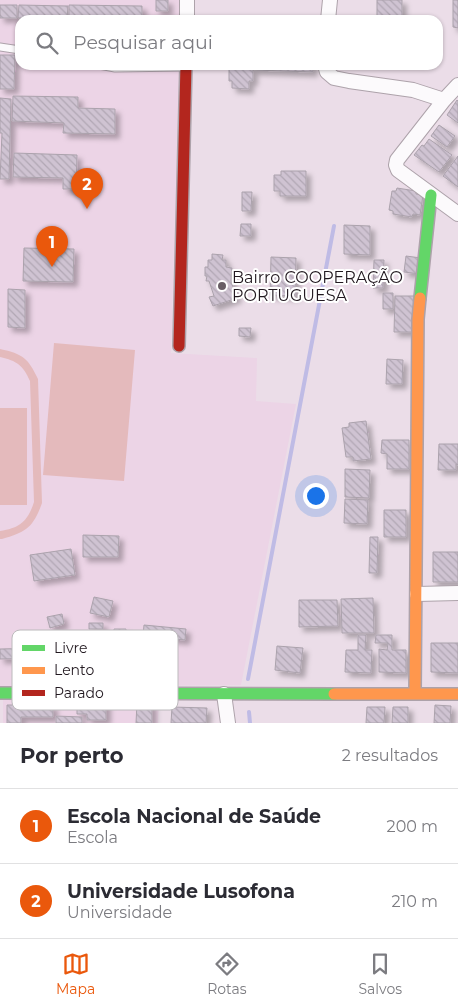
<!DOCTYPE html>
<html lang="pt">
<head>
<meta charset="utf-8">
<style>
  body { margin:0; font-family:Montserrat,sans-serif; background:#f2f2f3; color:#2b2b33 }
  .you { position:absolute; left:315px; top:495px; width:18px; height:18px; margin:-12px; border:4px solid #fff; border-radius:50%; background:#1a73e8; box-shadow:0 0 0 8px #1a73e833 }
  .badge { display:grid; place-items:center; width:32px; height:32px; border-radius:50%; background:#ea580c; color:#fff; font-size:16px; font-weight:700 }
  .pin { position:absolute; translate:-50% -41px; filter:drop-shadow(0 1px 2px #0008) }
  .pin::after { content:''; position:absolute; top:26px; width:18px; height:15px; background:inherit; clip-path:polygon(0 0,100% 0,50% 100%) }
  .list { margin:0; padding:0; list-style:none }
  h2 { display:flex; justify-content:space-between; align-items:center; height:65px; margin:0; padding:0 20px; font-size:21px }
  h2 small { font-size:16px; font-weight:400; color:#7c7c81 }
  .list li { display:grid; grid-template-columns:32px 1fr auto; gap:15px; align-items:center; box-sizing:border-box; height:75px; padding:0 20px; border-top:1px solid #e1e1e2 }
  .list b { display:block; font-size:19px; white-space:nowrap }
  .list p { margin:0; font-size:16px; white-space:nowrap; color:#7c7c81 }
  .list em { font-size:16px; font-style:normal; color:#7c7c81 }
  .icon { flex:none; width:28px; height:28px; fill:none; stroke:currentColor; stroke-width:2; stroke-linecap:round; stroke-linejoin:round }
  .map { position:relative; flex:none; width:458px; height:723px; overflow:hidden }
  .search { position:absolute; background:#fff; box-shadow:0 1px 4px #0004; left:15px; right:15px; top:15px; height:55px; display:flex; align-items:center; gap:12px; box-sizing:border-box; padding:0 18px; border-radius:15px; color:#7c7c81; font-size:19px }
  .sheet { height:215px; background:#fff }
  nav { display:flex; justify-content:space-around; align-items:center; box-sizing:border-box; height:70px; border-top:1px solid #e1e1e2; background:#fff; font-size:14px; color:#7c7c81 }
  nav a { display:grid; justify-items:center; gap:2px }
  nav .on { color:#ea580c }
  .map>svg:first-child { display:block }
  .built { fill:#ecd4e6 }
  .grass { fill:#e4babc }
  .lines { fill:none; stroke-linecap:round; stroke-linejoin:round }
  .stream { stroke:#bfbbe5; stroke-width:4 }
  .building { fill:url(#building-back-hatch); stroke:#aba2ac; filter:url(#shadow) }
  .lane-casing { stroke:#ada2aa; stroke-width:9 }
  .street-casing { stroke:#ada2aa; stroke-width:16 }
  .fast-casing { stroke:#ada2aa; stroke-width:14 }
  .slow-casing { stroke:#ada2aa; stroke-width:14 }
  .jam-casing { stroke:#ada2aa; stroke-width:14 }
  .lane { stroke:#fcfafc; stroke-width:7 }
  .street { stroke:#fcfafc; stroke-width:14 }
  .fast { stroke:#63d668; stroke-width:11 }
  .slow { stroke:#ff974d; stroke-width:11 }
  .jam { stroke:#b3261e; stroke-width:11 }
  .poi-dot { fill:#685d65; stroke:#fff; stroke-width:2 }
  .labels { text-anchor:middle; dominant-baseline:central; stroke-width:4; stroke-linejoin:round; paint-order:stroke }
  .poi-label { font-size:16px; fill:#21181f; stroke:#fff; text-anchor:start }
  .key { fill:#fff; stroke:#bcbabc; stroke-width:1 }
  .key-label { font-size:14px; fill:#21181f }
</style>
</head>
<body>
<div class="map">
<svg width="458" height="723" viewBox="0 0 458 723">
  <defs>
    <pattern id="building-back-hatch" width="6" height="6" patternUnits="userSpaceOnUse" patternTransform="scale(1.25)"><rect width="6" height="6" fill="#cfc3d2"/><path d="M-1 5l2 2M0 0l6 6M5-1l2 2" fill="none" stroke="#b1a7b4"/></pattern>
    <filter id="shadow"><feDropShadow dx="4.5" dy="4.5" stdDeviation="2.5" flood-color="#0004"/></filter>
  </defs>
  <rect width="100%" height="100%" fill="#ebdde8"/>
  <path class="built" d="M0,0H180V20H20V65H179L171,353L257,358L256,401L296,404L241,685L0,687Z
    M3,698H159L158,723H3Z"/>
  <path class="grass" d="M54,343L135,350L124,481L43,475Z
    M0,349C23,354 28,358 38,379L42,503C33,528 26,532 2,539H0V531C20,528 28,521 34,502L30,381C23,365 17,361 0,357Z
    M0,408H27V505H0Z"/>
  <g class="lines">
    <path class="stream" d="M248,679L334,226
      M249,712L250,723"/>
  </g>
  <path class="building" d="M156,0H168V11H156Z
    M377,0H402V16H377Z
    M453,0H458V28L453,27Z
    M0,5H17V18H0Z
    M19,5L68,6L67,19L18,18Z
    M69,5L142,6V20H69Z
    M0,55H15L14,89H0Z
    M229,65H313V72L253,70V81H249V89L232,88V81H229Z
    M13,96L78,97V108L115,109V134L63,133L64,123L12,121Z
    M0,98L11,99L9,179H0L2,133H0Z
    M457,100L458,101V123L447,115Z
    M439,125L455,136L447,147L431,136Z
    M429,139L452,155L439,172L414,155L422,145L424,146Z
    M14,153L77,155L76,189H63V178L13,177Z
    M458,156V187L443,176Z
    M281,171H306V196H280V191H274V175H281Z
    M397,188L416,191V194L423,195L420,215L413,214L412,217L393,214V211L389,210L392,191H396Z
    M242,192H252L251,211H242Z
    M241,224H251V236H240Z
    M344,225L370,226V255L344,254Z
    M24,248L74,249L73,282L23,281Z
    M212,254L223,255L222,260H226V267L232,268L231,281L237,298L213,306L209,297L214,296L209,281H206L207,276H205V267H208V260H212Z
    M406,256L421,258L420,274L404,272Z
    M271,257L296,258L295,296L270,295Z
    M374,260H384L383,288H373Z
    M8,289L25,290V328L8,327Z
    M383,293H393V309H383Z
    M395,296H414V332H394Z
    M239,328H251L250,337L239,336Z
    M387,359L403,360L402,384H386Z
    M366,421L371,459L353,461V457H346L342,428L349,427V423Z
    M382,440H409V469H387V454L381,453Z
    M439,444H458V465L456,464V470H438Z
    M345,469L370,470L369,498L345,497Z
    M345,499L368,500L367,524L344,523Z
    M384,510H406V537H384Z
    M83,535L119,536L118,557H83Z
    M370,537H378L377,573H369Z
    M71,549L75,575L34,581L30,555Z
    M433,552H458V582H433Z
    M94,597L113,601L109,617L90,613Z
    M373,598L374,633H342L341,599Z
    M299,600H337L338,626L299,627Z
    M62,614L64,624L50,628L47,617Z
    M89,623H103V629H89Z
    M144,625L186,629L185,640L143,636Z
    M114,629H126V664L94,663V636H114Z
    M358,635H366L365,650H372L371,673L345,672L346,650H358Z
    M376,635H392V650H406V673L379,672V649L387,650L388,643H375Z
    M431,643H458V673L431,672Z
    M277,646L303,648L300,673L275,670Z
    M43,648L44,658L0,659V649Z
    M77,700L106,701V720H87V714H77Z
    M137,703H152V723H136Z
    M7,705H53V717H21V723H7Z
    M435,705L451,706L450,723H434Z
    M172,707L207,708L206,723H171Z
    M367,707H385L384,723H366Z
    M393,707H408V723H392Z
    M56,716L82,717V723H56Z"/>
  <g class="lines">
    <g class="lane-casing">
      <path id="lane" d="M0,47L20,50
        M99,65L115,68L185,67"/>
    </g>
    <g class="street-casing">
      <path id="street" d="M187,20V0
        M328,20L330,0
        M325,65L327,72L334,78L349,81L413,90L444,100
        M458,85L444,100L397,160L396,165L398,170L458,214
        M417,594L458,593
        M224,694L228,723"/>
    </g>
    <g class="fast-casing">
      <path id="fast" d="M420,298L431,195
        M0,693L334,694"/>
    </g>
    <g class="slow-casing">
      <path id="slow" d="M334,694H458
        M415,694L418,319L420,298"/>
    </g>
    <g class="jam-casing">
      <path id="jam" d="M179,346L186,65"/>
    </g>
    <use href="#lane" class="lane"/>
    <use href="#street" class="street"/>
    <use href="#fast" class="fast"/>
    <use href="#slow" class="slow"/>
    <use href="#jam" class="jam"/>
  </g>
  <circle class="poi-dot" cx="222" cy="286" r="5"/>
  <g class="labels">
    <g class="poi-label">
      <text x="232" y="277">Bairro COOPERAÇÃO<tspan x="232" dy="18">PORTUGUESA</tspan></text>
    </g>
  </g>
  <rect x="12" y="630" width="166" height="80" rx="8" class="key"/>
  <rect x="22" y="645" width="23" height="6" fill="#63d668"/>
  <rect x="22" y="667" width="23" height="7" fill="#ff974d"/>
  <rect x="22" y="690" width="23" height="6" fill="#b3261e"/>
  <g class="key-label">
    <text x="54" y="653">Livre</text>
    <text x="54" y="675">Lento</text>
    <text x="54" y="698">Parado</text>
  </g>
</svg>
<div class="you"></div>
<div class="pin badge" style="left:52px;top:267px">1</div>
<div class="pin badge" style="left:87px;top:209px">2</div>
<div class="search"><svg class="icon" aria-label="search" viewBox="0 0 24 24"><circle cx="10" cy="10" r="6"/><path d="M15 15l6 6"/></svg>Pesquisar aqui</div>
</div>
<section class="sheet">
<h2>Por perto<small>2 resultados</small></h2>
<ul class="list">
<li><span class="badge">1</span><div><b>Escola Nacional de Saúde</b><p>Escola</p></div><em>200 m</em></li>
<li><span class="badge">2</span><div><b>Universidade Lusofona</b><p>Universidade</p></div><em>210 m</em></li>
</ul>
</section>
<nav>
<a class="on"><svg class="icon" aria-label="map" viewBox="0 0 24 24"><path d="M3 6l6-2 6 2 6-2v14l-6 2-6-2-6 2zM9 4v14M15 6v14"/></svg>Mapa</a>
<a><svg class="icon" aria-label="directions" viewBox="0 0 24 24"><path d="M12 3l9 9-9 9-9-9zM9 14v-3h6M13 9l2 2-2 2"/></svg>Rotas</a>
<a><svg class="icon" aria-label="saved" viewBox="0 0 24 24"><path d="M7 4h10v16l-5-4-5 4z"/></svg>Salvos</a>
</nav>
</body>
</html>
